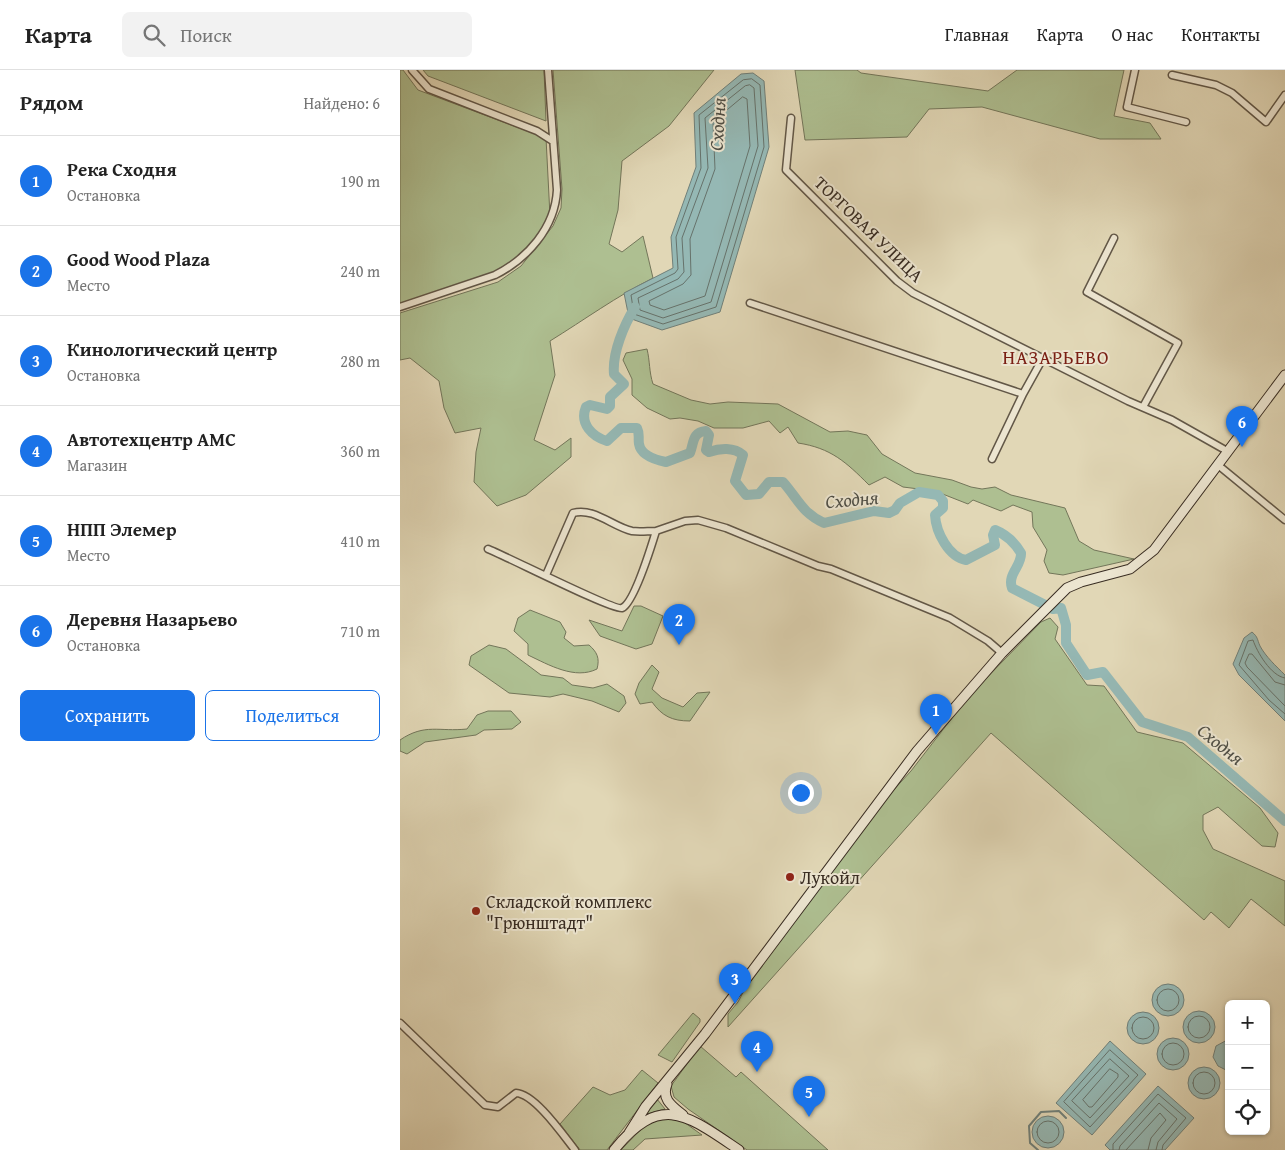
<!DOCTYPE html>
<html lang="ru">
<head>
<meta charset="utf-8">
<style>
  body { margin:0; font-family:"Gentium Book Plus",serif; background:#f2f2f2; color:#222 }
  .controls { position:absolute; right:15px; bottom:15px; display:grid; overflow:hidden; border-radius:8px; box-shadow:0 1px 4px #0004 }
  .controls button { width:45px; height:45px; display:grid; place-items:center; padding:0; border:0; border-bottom:1px solid #e0e0e0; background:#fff; color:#222; font:25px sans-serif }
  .you { position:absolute; left:400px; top:722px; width:18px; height:18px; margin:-12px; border:4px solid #fff; border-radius:50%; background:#1a73e8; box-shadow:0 0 0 8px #1a73e833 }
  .badge { display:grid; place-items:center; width:32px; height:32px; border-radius:50%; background:#1a73e8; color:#fff; font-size:16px; font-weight:700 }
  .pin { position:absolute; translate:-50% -41px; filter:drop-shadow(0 1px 2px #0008) }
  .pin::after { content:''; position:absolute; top:26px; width:18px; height:15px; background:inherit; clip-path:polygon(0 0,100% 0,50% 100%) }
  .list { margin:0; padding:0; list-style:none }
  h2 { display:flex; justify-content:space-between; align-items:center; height:65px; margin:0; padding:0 20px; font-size:21px }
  h2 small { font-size:16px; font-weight:400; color:#767676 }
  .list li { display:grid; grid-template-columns:32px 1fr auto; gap:15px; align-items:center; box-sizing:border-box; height:90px; padding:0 20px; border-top:1px solid #e0e0e0 }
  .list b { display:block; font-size:19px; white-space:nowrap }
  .list p { margin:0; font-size:16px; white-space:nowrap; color:#767676 }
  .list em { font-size:16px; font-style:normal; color:#767676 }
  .actions { display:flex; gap:10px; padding:15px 20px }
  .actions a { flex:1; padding:11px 0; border:1px solid #1a73e8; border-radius:8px; text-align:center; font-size:18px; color:#1a73e8 }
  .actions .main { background:#1a73e8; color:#fff }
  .icon { flex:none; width:28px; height:28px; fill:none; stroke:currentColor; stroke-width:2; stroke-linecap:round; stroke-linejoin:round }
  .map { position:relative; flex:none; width:885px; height:1080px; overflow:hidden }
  header { display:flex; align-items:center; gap:30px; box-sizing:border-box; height:70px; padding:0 25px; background:#fff; border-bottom:1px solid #e0e0e0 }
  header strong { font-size:24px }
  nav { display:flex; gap:28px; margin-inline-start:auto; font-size:18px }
  .search { width:350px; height:45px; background:#f2f2f2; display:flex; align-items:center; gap:12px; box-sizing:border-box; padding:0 18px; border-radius:8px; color:#767676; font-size:19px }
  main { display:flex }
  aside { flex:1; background:#fff }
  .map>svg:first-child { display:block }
  .green { fill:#aebf91; stroke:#73765a }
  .water { fill:#95b8b4; stroke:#70807a }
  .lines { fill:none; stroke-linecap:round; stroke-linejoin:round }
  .shore { stroke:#66726b; stroke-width:1 }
  .stream { stroke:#70807a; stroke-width:2 }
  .river { stroke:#95b8b4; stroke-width:10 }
  .street-casing { stroke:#625747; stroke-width:9 }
  .secondary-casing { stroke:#382c22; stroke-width:11 }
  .street { stroke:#ece5d0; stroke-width:6 }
  .secondary { stroke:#ece5d0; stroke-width:9 }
  .poi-dot { fill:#8f2418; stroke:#ece5d0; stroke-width:2 }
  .labels { text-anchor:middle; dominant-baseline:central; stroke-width:4; stroke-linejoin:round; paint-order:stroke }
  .street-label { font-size:18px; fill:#382c22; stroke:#ece5d0 }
  .poi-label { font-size:18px; fill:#382c22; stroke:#ece5d0; text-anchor:start }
  .water-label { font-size:19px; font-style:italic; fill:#4f4f46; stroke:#ece5d0 }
  .neighbourhood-label { font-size:19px; letter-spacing:1px; fill:#7a1f14; stroke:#ece5d0 }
</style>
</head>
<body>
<header>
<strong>Карта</strong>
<div class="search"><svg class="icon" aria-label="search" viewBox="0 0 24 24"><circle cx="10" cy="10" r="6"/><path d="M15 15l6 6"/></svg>Поиск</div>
<nav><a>Главная</a><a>Карта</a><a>О нас</a><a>Контакты</a></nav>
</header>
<main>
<aside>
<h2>Рядом<small>Найдено: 6</small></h2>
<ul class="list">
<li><span class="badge">1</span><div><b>Река Сходня</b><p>Остановка</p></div><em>190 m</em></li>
<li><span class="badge">2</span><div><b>Good Wood Plaza</b><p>Место</p></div><em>240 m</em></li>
<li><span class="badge">3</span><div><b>Кинологический центр</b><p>Остановка</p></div><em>280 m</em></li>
<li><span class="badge">4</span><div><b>Автотехцентр АМС</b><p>Магазин</p></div><em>360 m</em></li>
<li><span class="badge">5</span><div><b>НПП Элемер</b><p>Место</p></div><em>410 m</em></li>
<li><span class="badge">6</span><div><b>Деревня Назарьево</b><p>Остановка</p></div><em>710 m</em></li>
</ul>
<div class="actions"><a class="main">Сохранить</a><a>Поделиться</a></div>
</aside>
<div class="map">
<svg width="885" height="1080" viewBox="0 0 885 1080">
  <rect width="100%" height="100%" fill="#e1d7b6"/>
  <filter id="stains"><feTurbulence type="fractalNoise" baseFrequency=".004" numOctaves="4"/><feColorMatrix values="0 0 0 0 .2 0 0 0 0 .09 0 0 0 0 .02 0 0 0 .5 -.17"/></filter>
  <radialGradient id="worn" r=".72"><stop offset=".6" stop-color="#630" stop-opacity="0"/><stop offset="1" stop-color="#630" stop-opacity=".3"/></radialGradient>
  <path class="green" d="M0,0H3L18,20L146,68L150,146L133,172L100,202L0,234Z
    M23,0H144L146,51L28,6Z
    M153,0H314L269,56L222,91L218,140L209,174L222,182L243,166L253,208C217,226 184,250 150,271L155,305L134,370L155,380L171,368V387L126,425L97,436L74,412L76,382L81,358L55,363L44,338L39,311L10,288L0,290V243L98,212L121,196L153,156L161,138L162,119Z
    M395,0H457L461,3L588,21L617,0H724L714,46L750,53L761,69H700L582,37L529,39L507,67L405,70Z
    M247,279C250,291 249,302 253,314L291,330L310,334L328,332L378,334L430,362L448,361L467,365L482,384L515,403L552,410L571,417L582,419L595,417L611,425L665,438L679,471L694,480L734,489L663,505L649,503L644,491L647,480L633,457L632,442L613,435L601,441L573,430L568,434L535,421L503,417L485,407L469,415C446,392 431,378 398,373L388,357L380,363L369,351L343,358H314L298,351L280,348L270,349L247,338L232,325V309L223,290L226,283Z
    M234,536H241L263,546L252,574L236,579L200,566L189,550L222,561Z
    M130,540L160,552L166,562L164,568L174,576L189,575C197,582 200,588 197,599C175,610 149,595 128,585V574L114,561L118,548Z
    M650,548L658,557L655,569L687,615L704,616L737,662L783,673L860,738L878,763L875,777L862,776L818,737L803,745V760L813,779L885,811V856L851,829L829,858L811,842L804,850L591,663L328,957V944L338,932L346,917L490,724L511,701L569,626L641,552Z
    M89,575L106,579L141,605L163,608L172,615L193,618L207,614L224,626L226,633L219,642L192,631L163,624L150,627L109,623L69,595L71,586Z
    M252,595L259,602L252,619L262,628L283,637L297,623L310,622L290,651C272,651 262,646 252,632L240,634L235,624L239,613Z
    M88,641H111L121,652L112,659L84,660L76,665L25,672L7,684L0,681V670C25,653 39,662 67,659L77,645Z
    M293,943L300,949V952L272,992L258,985Z
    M300,976L336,1007L341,1002L428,1080H347L288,1039L274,1027L271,1016Z
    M242,1000L258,1013L207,1080H180L160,1054L193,1017L210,1025L225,1020Z
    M257,1029L265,1039L247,1044L246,1043Z
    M264,1047L281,1050L302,1065L245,1069L233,1080H221L246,1054Z"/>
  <path class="water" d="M353,3L364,11L369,77L320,242L262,260L229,248L224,223L273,198L271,167L296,97L294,43L341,4Z
    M852,562C858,567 857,569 860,576C866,587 876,596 885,605V651L839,605L833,594L844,568Z
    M752 930a16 16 0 1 1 32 0a16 16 0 1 1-32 0Z
    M783 957a16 16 0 1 1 32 0a16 16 0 1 1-32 0Z
    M727 958a16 16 0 1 1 32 0a16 16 0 1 1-32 0Z
    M757 984a16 16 0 1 1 32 0a16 16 0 1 1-32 0Z
    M829,969V1001H828L818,996L813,987L816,976Z
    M710,971L746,1004L692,1065L656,1033Z
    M788 1013a16 16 0 1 1 32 0a16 16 0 1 1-32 0Z
    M758,1016L794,1048L765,1080H710L705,1075Z
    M632 1062a16 16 0 1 1 32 0a16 16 0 1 1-32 0Z"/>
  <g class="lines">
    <path class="shore" d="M352,9L360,15L364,77L316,237L263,254L234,244L231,225L275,203L278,199L276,167L301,98L299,45L343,10Z
      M350,15L354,18L358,76L311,232L263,248L240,240L238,228L278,209L284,202L282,168L308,98L305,48L345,16Z
      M343,27L347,29L350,76L305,226L264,240L250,235L249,231L283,214L291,205L290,169L315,99L313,52Z
      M885,608C871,606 857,582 853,570L848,571L839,595L869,630L885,644
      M885,615L875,612L852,584H849L845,593L847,597L885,636
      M757 930a11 11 0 1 1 22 0a11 11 0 1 1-22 0Z
      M788 957a11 11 0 1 1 22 0a11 11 0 1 1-22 0Z
      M732 958a11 11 0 1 1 22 0a11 11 0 1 1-22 0Z
      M762 984a11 11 0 1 1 22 0a11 11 0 1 1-22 0Z
      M710,980L738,1005L690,1057L664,1032Z
      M710,989L729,1006L690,1048L672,1031Z
      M710,999L718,1004V1007L692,1037H689L683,1030Z
      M793 1013a11 11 0 1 1 22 0a11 11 0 1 1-22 0Z
      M637 1062a11 11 0 1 1 22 0a11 11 0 1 1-22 0Z
      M713,1080V1074L758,1024L786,1048L763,1075L762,1080
      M719,1080L720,1076L759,1033L777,1049L758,1072L756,1080
      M726,1080L760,1043L766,1050L751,1068L748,1080"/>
    <path class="stream" d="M638,1080L630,1073L629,1056L641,1042L659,1041L666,1048"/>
    <path class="river" d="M235,237C224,255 212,283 214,304L224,314L210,327V336L207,339L190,335L186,337C179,354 193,367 207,371L221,358H237C240,364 238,368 239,374C241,386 256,390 266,392L290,383C294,373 292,362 306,361L309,365L306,380L309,382C320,378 334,377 343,385L335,411L346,425L359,424L369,412H383C398,429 402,443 424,453L474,441L489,443L495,440L500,433L519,422L538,425L543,431V438L535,445C536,463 549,487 566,490L595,475L593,465L595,460C605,464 615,473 621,483C622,496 607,504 612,518L653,539L661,538L666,555V573L687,605L703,602L742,652L788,667L885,751"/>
    <g class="street-casing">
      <path id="street" d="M12,0L29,19L137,61L151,70
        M735,0L727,37L786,52
        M772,5L816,15L832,23L866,52L885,25
        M391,48L386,100L497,211L513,223L728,331L772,350L827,381
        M714,168L687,222L778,273L743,337
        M350,233L623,324
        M0,237L95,205C127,189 155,158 157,120L148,0
        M592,389L623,324L643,288
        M818,395L885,450
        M88,479C106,486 214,541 222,538C234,533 252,474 256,461L285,451L298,450L326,458L418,496L431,499L550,548L588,571L602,583
        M146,505L173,443C194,437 213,457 232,461C239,462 248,461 256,461
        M0,953L85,1035L98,1037L116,1023C135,1024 163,1065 175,1080"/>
    </g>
    <g class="secondary-casing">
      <path id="secondary" d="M267,1014C261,1029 272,1036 283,1045
        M229,1063L246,1036L305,964L517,681L602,583L667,518L681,512L730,499L754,480L885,305
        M214,1080C261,1022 287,1045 339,1080"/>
    </g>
    <use href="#street" class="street"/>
    <use href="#secondary" class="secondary"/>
  </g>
  <g class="poi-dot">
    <circle cx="390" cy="807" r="5"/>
    <circle cx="76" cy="841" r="5"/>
  </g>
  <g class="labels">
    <g class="street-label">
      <text transform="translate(469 159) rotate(44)">ТОРГОВАЯ УЛИЦА</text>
    </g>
    <g class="poi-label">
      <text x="400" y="807">Лукойл</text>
      <text x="86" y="831">Складской комплекс<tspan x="86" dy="21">"Грюнштадт"</tspan></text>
    </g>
    <g class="water-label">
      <text transform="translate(317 54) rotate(-87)">Сходня</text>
      <text transform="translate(452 429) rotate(-5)">Сходня</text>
      <text transform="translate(821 674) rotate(39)">Сходня</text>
    </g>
    <g class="neighbourhood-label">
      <text x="656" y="287">НАЗАРЬЕВО</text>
    </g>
  </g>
  <rect width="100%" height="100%" filter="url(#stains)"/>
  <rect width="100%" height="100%" fill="url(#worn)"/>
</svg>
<div class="controls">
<button>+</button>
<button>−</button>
<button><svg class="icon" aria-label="locate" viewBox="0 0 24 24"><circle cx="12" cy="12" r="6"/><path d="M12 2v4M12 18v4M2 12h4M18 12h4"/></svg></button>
</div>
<div class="you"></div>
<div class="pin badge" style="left:536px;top:665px">1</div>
<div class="pin badge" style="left:279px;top:575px">2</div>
<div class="pin badge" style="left:335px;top:934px">3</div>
<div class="pin badge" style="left:357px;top:1002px">4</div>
<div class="pin badge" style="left:409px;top:1047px">5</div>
<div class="pin badge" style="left:842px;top:377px">6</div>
</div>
</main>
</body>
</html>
